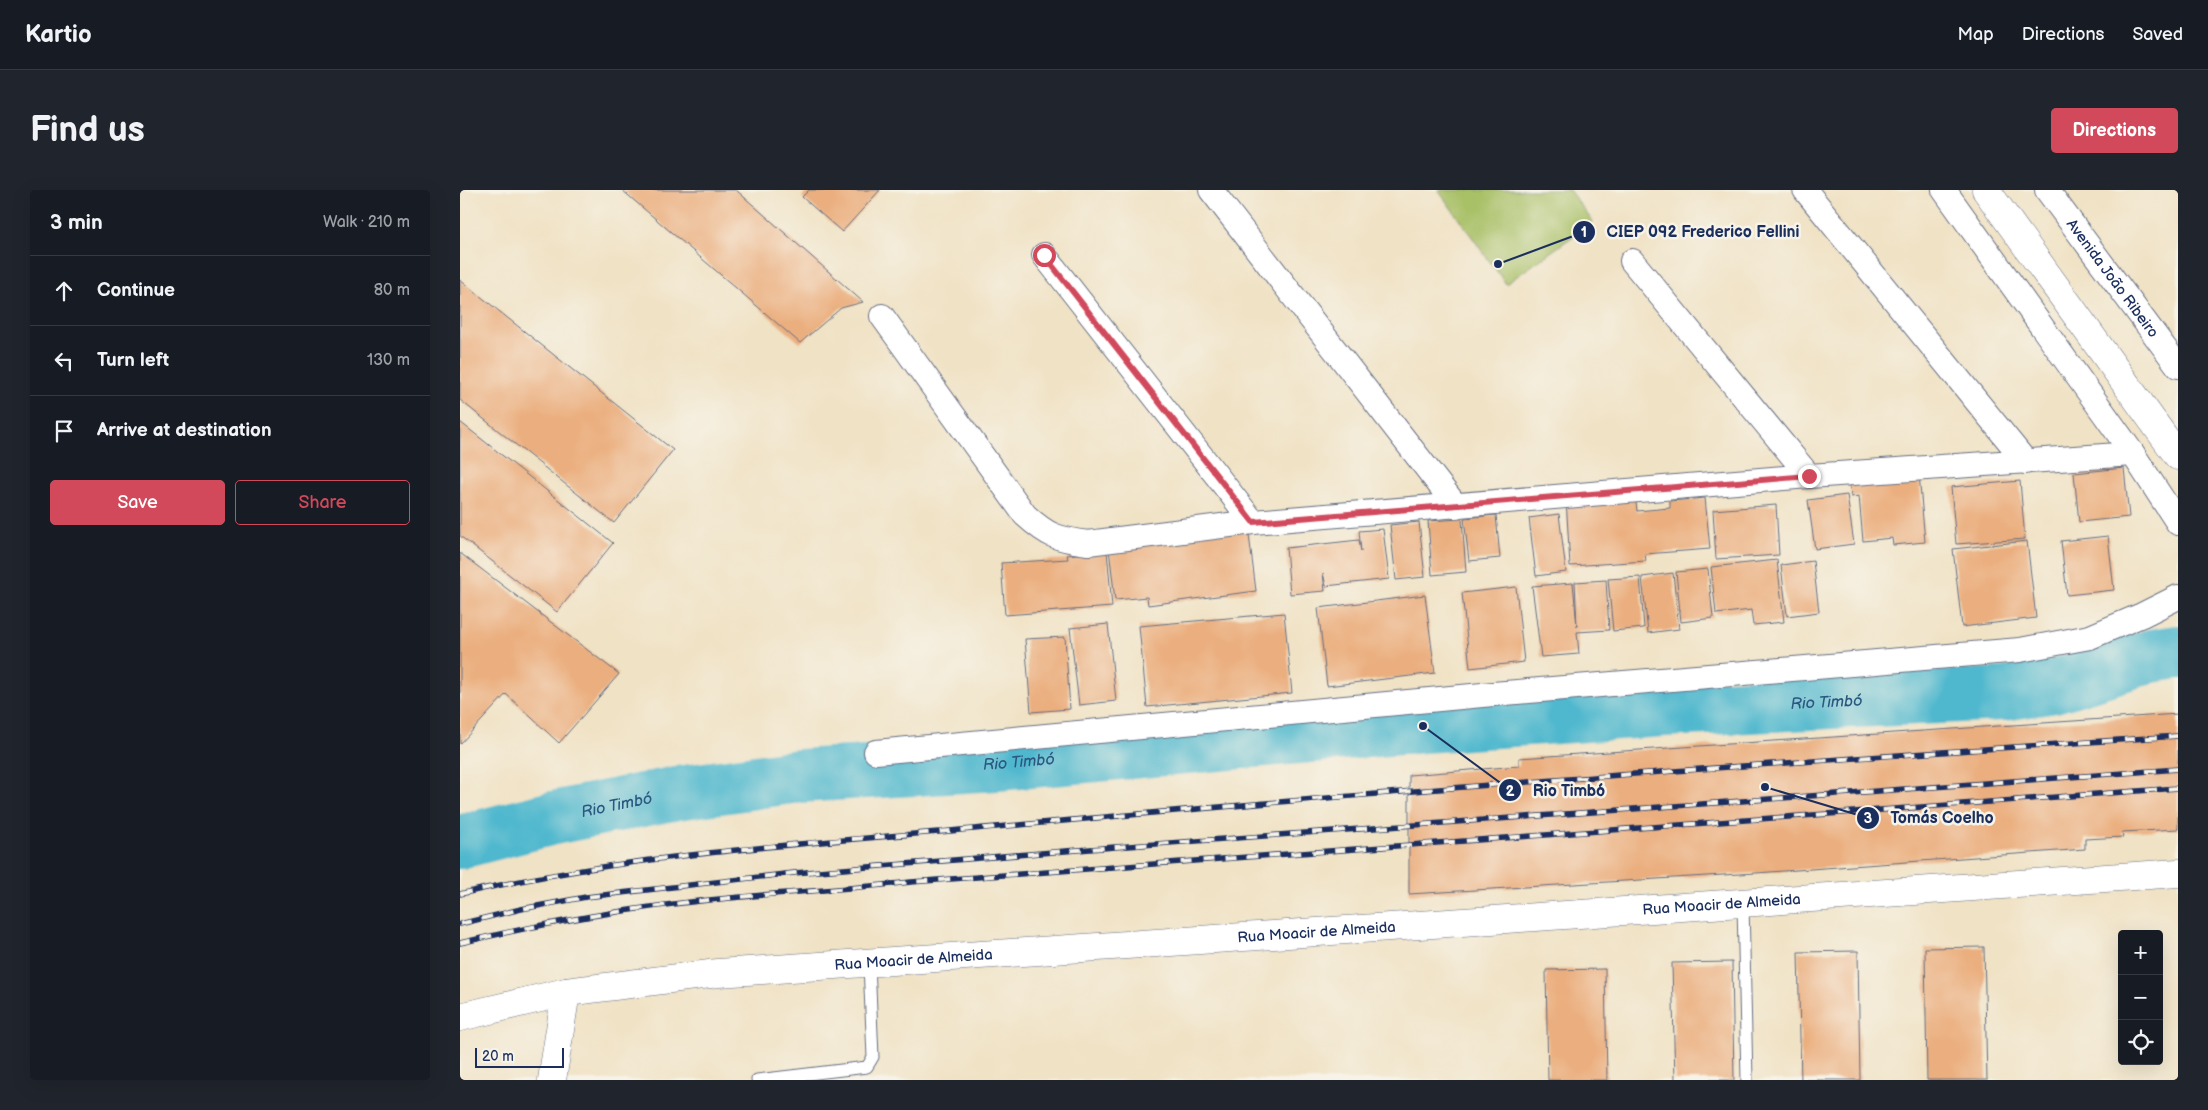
<!DOCTYPE html>
<html lang="en">
<head>
<meta charset="utf-8">
<style>
  body { margin:0; font-family:"Balsamiq Sans",sans-serif; background:#20242c; color:#f1f3f6 }
  .controls { position:absolute; right:15px; bottom:15px; display:grid; overflow:hidden; border-radius:5px; box-shadow:0 5px 20px #0002 }
  .controls button { width:45px; height:45px; display:grid; place-items:center; padding:0; border:0; border-bottom:1px solid #363941; background:#171b24; color:#f1f3f6; font:25px sans-serif }
  .scale { position:absolute; left:15px; bottom:12px; width:89px; box-sizing:border-box; padding-left:5px; border:2px solid #1b2f5e; border-top:0; font-size:14px; line-height:18px; white-space:nowrap; color:#1b2f5e; -webkit-text-stroke:4px #f7f3e8; paint-order:stroke }
  .stop { position:absolute; width:15px; height:15px; margin:-11px; border:4px solid #d1495b; border-radius:50%; background:#fff }
  .stop.end { background:#d1495b; border-color:#fff; box-shadow:0 1px 5px #0008 }
  .list { margin:0; padding:0; list-style:none }
  h2 { display:flex; justify-content:space-between; align-items:center; height:65px; margin:0; padding:0 20px; font-size:21px }
  h2 small { font-size:16px; font-weight:400; color:#9ea1a6 }
  .list li { display:grid; grid-template-columns:32px 1fr auto; gap:15px; align-items:center; box-sizing:border-box; height:70px; padding:0 20px; border-top:1px solid #363941 }
  .list b { display:block; font-size:19px; white-space:nowrap }
  .list em { font-size:16px; font-style:normal; color:#9ea1a6 }
  .actions { display:flex; gap:10px; padding:15px 20px }
  .actions a { flex:1; padding:11px 0; border:1px solid #d1495b; border-radius:5px; text-align:center; font-size:18px; color:#d1495b }
  .actions .main { background:#d1495b; color:#fff }
  .icon { flex:none; width:28px; height:28px; fill:none; stroke:currentColor; stroke-width:2; stroke-linecap:round; stroke-linejoin:round }
  .map { position:relative; flex:none; width:1718px; height:890px; overflow:hidden; border-radius:5px }
  header { display:flex; align-items:center; gap:30px; box-sizing:border-box; height:70px; padding:0 25px; background:#171b24; border-bottom:1px solid #363941 }
  header strong { font-size:24px }
  nav { display:flex; gap:28px; margin-inline-start:auto; font-size:18px }
  .intro { display:flex; align-items:center; justify-content:space-between; box-sizing:border-box; height:120px; padding:0 30px }
  h1 { margin:0; font-size:35px }
  .button { padding:12px 22px; border-radius:5px; background:#d1495b; color:#fff; font-size:18px; font-weight:700 }
  main { display:flex; gap:30px; padding:0 30px }
  aside { flex:1; background:#171b24; border-radius:5px; box-shadow:0 5px 20px #0002 }
  .map>svg:first-child { display:block }
  .green { fill:#a8c066; stroke:#627862 }
  .lines { fill:none; stroke-linecap:round; stroke-linejoin:round }
  .river { stroke:#50b8ce; stroke-width:54 }
  .building { fill:#ebaf7f }
  .service-casing { stroke:#666e82; stroke-width:13 }
  .minor-casing { stroke:#666e82; stroke-width:26 }
  .tertiary-casing { stroke:#666e82; stroke-width:29 }
  .secondary-casing { stroke:#666e82; stroke-width:29 }
  .service { stroke:#fff; stroke-width:11 }
  .minor { stroke:#fff; stroke-width:24 }
  .tertiary { stroke:#fff; stroke-width:28 }
  .secondary { stroke:#fff; stroke-width:28 }
  .rail-casing { stroke:#1b2f5e; stroke-width:5.5 }
  .rail { stroke:#f7f3e8; stroke-width:4; stroke-dasharray:11; stroke-linecap:butt }
  .route { stroke:#d1495b; stroke-width:6 }
  .labels { text-anchor:middle; dominant-baseline:central; stroke-width:5; stroke-linejoin:round; paint-order:stroke }
  .street-label { font-size:15px; fill:#1b2f5e; stroke:#f7f3e8 }
  .water-label { font-size:16px; font-style:italic; fill:#2b5880; stroke:#f7f3e8 }
  .leader { fill:none; stroke:#1b2f5e; stroke-width:2 }
  .callout-dot { fill:#1b2f5e; stroke:#f7f3e8; stroke-width:2 }
  .mark-label { font-size:15px; text-anchor:middle; font-weight:bold; fill:#fff }
  .callout-label { font-size:16px; text-anchor:middle; font-weight:bold; fill:#1b2f5e; stroke:#f7f3e8; stroke-width:5; stroke-linejoin:round; paint-order:stroke }
</style>
</head>
<body>
<header>
<strong>Kartio</strong>
<nav><a>Map</a><a>Directions</a><a>Saved</a></nav>
</header>
<div class="intro"><h1>Find us</h1><a class="button">Directions</a></div>
<main>
<aside>
<h2>3 min<small>Walk · 210 m</small></h2>
<ul class="list">
<li><svg class="icon" aria-label="ahead" viewBox="0 0 24 24"><path d="M12 20V5M6 11l6-6 6 6"/></svg><div><b>Continue</b></div><em>80 m</em></li>
<li><svg class="icon" aria-label="left" viewBox="0 0 24 24"><path d="M17 20v-9H6M10 6l-5 5 5 5"/></svg><div><b>Turn left</b></div><em>130 m</em></li>
<li><svg class="icon" aria-label="arrive" viewBox="0 0 24 24"><path d="M6 21V4h12l-3 4 3 4H6"/></svg><div><b>Arrive at destination</b></div></li>
</ul>
<div class="actions"><a class="main">Save</a><a>Share</a></div>
</aside>
<div class="map">
<svg width="1718" height="890" viewBox="0 0 1718 890">
  <rect width="100%" height="100%" fill="#f7f3e8"/>
  <filter id="ink" filterUnits="userSpaceOnUse"><feTurbulence type="fractalNoise" baseFrequency=".02" numOctaves="2"/><feDisplacementMap in="SourceGraphic" scale="10" xChannelSelector="R" yChannelSelector="G"/><feConvolveMatrix kernelMatrix="1 2 1 2 8 2 1 2 1" color-interpolation-filters="sRGB"/></filter>
  <filter id="wash" filterUnits="userSpaceOnUse"><feTurbulence type="fractalNoise" baseFrequency=".0096" numOctaves="4" result="noise"/><feDisplacementMap in="SourceGraphic" scale="20" xChannelSelector="R" yChannelSelector="G"/><feGaussianBlur stdDeviation="1.12" result="paint"/><feColorMatrix in="noise" values="0 0 0 0 0 0 0 0 0 0 0 0 0 0 0 0 0 1.4 0 .05"/><feComposite in="paint" operator="in"/></filter>
  <g filter="url(#wash)">
    <rect width="100%" height="100%" fill="#f0e2c5"/>
    <path class="green" d="M978,0H1109L1133,32L1046,94Z"/>
    <g class="lines">
      <path class="river" id="s1" d="M0,652L93,628L217,603L339,586L537,574L963,536L1204,520L1543,504L1594,496L1691,466L1718,462"/>
    </g>
    <g id="blocks">
      <path class="building" d="M162,0H276L403,112L381,118L340,153Z
        M349,0H420L382,42L342,7Z
        M0,90L213,260L154,333L0,210Z
        M0,232L153,353L97,422L0,346Z
        M1664,278L1669,327L1619,332L1614,283Z
        M1459,284L1465,352L1433,355L1432,348L1403,351L1399,306L1391,307L1389,287Z
        M1560,291L1565,349L1496,354L1491,297Z
        M1175,305L1177,321L1210,318V311L1245,308L1250,359L1185,364L1186,371L1110,376L1106,308Z
        M1387,305L1394,354L1355,359L1348,310Z
        M1316,315L1319,365L1256,369L1253,320Z
        M1099,324L1106,382L1076,386L1069,328Z
        M1036,325L1040,368L1009,371L1004,328Z
        M1002,329L1006,382L972,385L968,331Z
        M959,332L965,387L936,390L930,335Z
        M788,337L796,401L688,415L687,407L655,410L649,359Z
        M923,339L929,389L866,396L863,383L865,401L830,404L826,358L899,350L901,362L899,341Z
        M1648,346L1654,400L1607,405L1601,351Z
        M1567,351L1576,428L1502,437L1493,359Z
        M647,361L652,417L545,425L541,373L608,369L607,365Z
        M0,363L159,484L99,553L46,504L0,554Z
        M1317,370L1324,432L1293,435L1291,420L1256,424L1251,377Z
        M1353,371L1359,422L1327,426L1321,375Z
        M1248,379L1253,428L1221,432L1216,382Z
        M1213,383L1219,439L1188,443L1182,387Z
        M1180,387L1184,438L1153,441L1148,389Z
        M1146,390L1149,440L1117,442L1119,464L1081,467L1072,396L1113,393L1117,437L1115,392Z
        M1056,397L1064,472L1010,478L1002,403Z
        M965,405L975,483L867,496L858,418Z
        M824,423L832,503L687,517L679,436Z
        M648,434L656,511L619,515L610,438Z
        M605,447L610,519L571,522L565,449Z
        M1718,524V639L1662,642L1663,647L1625,649V659L1296,683L949,704V585L1059,576V568Z
        M1524,757L1527,890H1467L1465,758Z
        M1398,761L1400,890H1341L1338,762Z
        M1272,772L1274,890H1215L1212,773Z
        M1145,779L1147,890H1088L1086,780Z"/>
    </g>
  </g>
  <g filter="url(#ink)">
    <use href="#blocks" fill-opacity="0" stroke="#666e82" stroke-width="1"/>
    <g class="lines">
      <g class="service-casing">
        <path id="service" d="M1283,714L1287,890
          M297,890L407,877L413,867L409,774"/>
      </g>
      <g class="minor-casing">
        <g id="minor">
          <path d="M751,0L996,316"/>
          <path d="M1345,0L1566,272"/>
          <path d="M1484,0L1673,264L1718,333"/>
          <path id="s2" d="M1587,0L1718,176"/>
          <path d="M584,65L793,332"/>
          <path d="M1172,71L1349,286"/>
          <path d="M422,126L565,325C588,346 597,349 628,353L793,332L1349,286L1673,264"/>
          <path d="M416,562L1033,504L1560,460L1630,447L1682,425L1718,407"/>
        </g>
      </g>
      <g class="tertiary-casing">
        <path id="tertiary" d="M92,890L106,802"/>
      </g>
      <g class="secondary-casing">
        <g id="secondary">
          <path d="M1526,0L1718,266"/>
          <path id="s3" d="M0,827L106,802L258,783L1718,683"/>
        </g>
      </g>
      <use href="#service" class="service"/>
      <use href="#minor" class="minor"/>
      <use href="#tertiary" class="tertiary"/>
      <use href="#secondary" class="secondary"/>
      <g class="rail-casing">
        <path id="rail" d="M0,704C183,661 372,652 559,635C945,599 1331,572 1718,546
          M0,734L61,719L126,707L334,683L655,657L1718,579
          M0,753C89,732 179,716 270,708C330,702 391,699 451,692L1718,598"/>
      </g>
      <use href="#rail" class="rail"/>
    </g>
  </g>
  <g class="lines" filter="url(#ink)">
    <path class="route" d="M584,65L793,332L1349,286"/>
  </g>
  <g class="labels">
    <g class="street-label">
      <text stroke="none"><textPath href="#s2" startOffset="110">Avenida João Ribeiro</textPath></text>
      <text stroke="none"><textPath href="#s3" startOffset="1268">Rua Moacir de Almeida</textPath></text>
      <text stroke="none"><textPath href="#s3" startOffset="862">Rua Moacir de Almeida</textPath></text>
      <text stroke="none"><textPath href="#s3" startOffset="458">Rua Moacir de Almeida</textPath></text>
    </g>
    <g class="water-label">
      <text stroke="none"><textPath href="#s1" startOffset="1376">Rio Timbó</textPath></text>
      <text stroke="none"><textPath href="#s1" startOffset="566">Rio Timbó</textPath></text>
      <text stroke="none"><textPath href="#s1" startOffset="161">Rio Timbó</textPath></text>
    </g>
  </g>
  <path class="leader" d="M1038 74L1124 42M963 536L1050 600M1305 597L1408 628"/>
  <g class="callout-dot">
    <circle cx="1038" cy="74" r="5"/>
    <circle cx="963" cy="536" r="5"/>
    <circle cx="1305" cy="597" r="5"/>
    <circle cx="1124" cy="42" r="12"/>
    <circle cx="1050" cy="600" r="12"/>
    <circle cx="1408" cy="628" r="12"/>
  </g>
  <g class="mark-label">
    <text x="1124" y="47">1</text>
    <text x="1050" y="606">2</text>
    <text x="1408" y="633">3</text>
  </g>
  <g class="callout-label">
    <text x="1243" y="47">CIEP 092 Frederico Fellini</text>
    <text x="1109" y="606">Rio Timbó</text>
    <text x="1482" y="633">Tomás Coelho</text>
  </g>
</svg>
<div class="controls">
<button>+</button>
<button>−</button>
<button><svg class="icon" aria-label="locate" viewBox="0 0 24 24"><circle cx="12" cy="12" r="6"/><path d="M12 2v4M12 18v4M2 12h4M18 12h4"/></svg></button>
</div>
<div class="scale">20 m</div>
<div class="stop" style="left:584px;top:65px"></div>
<div class="stop end" style="left:1349px;top:286px"></div>
</div>
</main>
</body>
</html>
